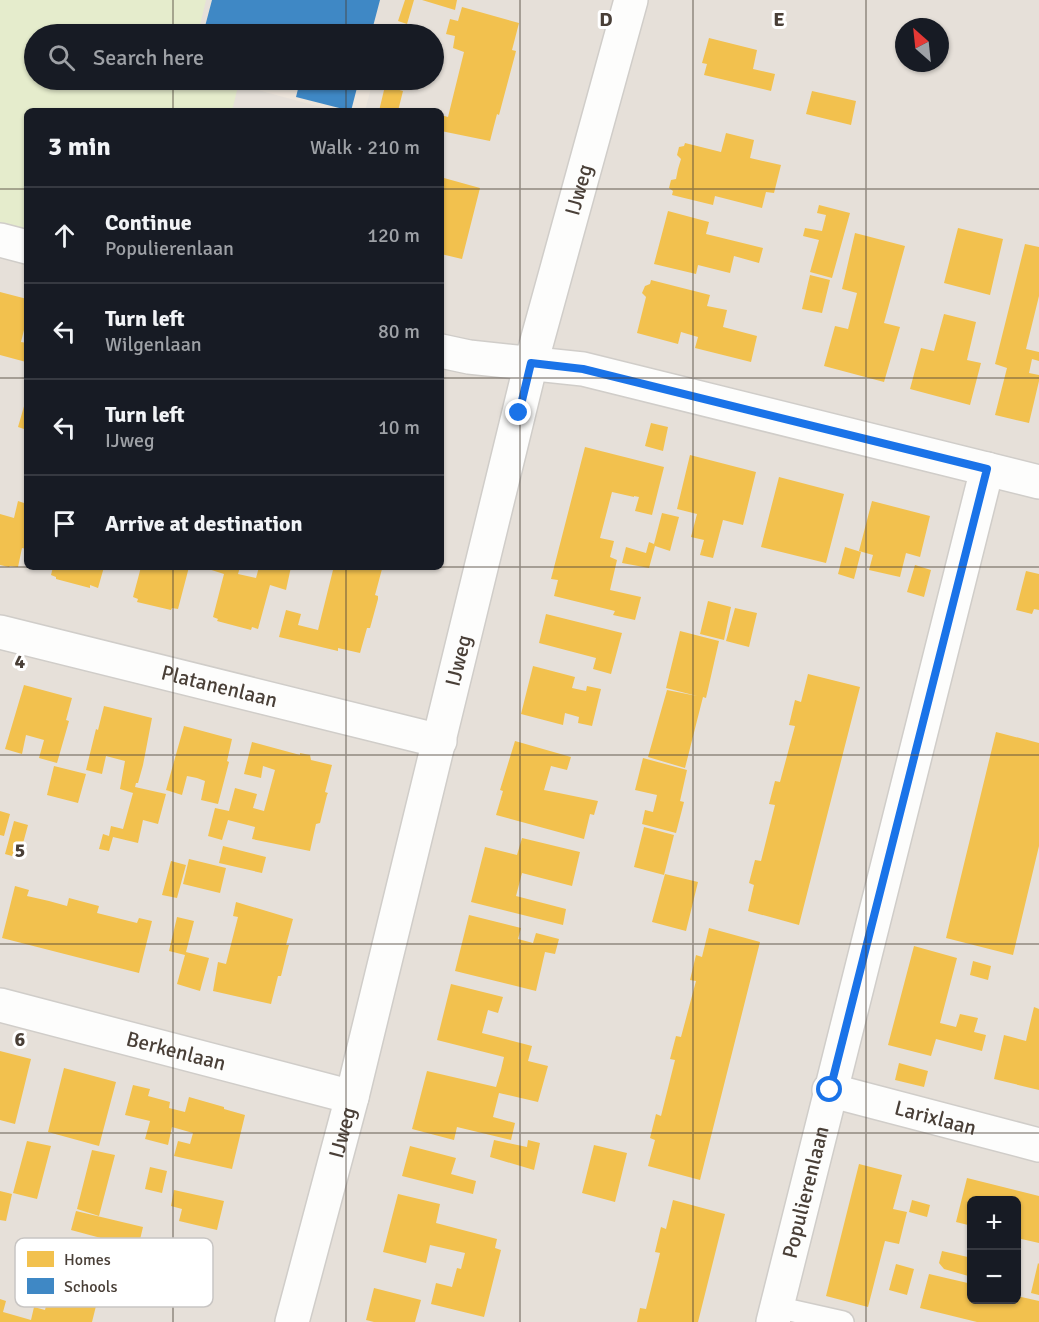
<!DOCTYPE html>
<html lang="en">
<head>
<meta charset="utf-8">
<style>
  body { margin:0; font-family:Signika,sans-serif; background:#242831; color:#f1f3f6 }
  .controls { position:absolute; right:18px; bottom:18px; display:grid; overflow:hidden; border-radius:9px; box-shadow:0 2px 4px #0004 }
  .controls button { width:54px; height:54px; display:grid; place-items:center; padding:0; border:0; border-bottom:2px solid #363941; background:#171b24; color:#f1f3f6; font:30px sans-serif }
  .compass { position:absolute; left:895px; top:18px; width:54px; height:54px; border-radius:50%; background:#171b24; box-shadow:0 2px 4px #0004; rotate:333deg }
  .stop { position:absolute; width:18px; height:18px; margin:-14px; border:4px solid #1a73e8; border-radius:50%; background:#fff }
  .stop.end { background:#1a73e8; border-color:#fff; box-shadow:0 2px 6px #0008 }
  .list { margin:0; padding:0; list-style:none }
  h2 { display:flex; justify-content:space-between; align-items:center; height:78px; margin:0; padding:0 24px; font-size:26px }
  h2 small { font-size:20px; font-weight:400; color:#9ea1a6 }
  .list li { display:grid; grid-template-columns:39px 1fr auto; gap:18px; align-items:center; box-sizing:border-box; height:96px; padding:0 24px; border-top:2px solid #363941 }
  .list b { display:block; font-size:22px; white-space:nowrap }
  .list p { margin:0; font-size:20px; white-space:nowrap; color:#9ea1a6 }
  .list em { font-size:20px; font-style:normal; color:#9ea1a6 }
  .icon { flex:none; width:33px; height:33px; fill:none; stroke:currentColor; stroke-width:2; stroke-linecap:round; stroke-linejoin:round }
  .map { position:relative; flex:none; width:1039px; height:1322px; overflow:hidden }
  .search { position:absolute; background:#171b24; box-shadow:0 2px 4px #0004; left:24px; top:24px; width:420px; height:66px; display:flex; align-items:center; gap:15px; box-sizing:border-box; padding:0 21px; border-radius:33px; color:#9ea1a6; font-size:22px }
  .panel { position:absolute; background:#171b24; box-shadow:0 2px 4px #0004; left:24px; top:108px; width:420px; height:462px; border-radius:9px }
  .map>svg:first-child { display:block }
  .residential { fill:#e6e0d9; fill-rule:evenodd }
  .education { fill:#ede5db }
  .green { fill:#e5eccc }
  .homes { fill:#f2c14e }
  .schools { fill:#3f88c5 }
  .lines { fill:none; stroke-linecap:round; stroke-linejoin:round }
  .service-casing { stroke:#d0cdc9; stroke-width:24 }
  .minor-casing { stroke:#d0cdc9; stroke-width:36 }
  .service { stroke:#fdfdfc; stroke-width:21 }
  .minor { stroke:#fdfdfc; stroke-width:33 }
  .route { stroke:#1a73e8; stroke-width:8 }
  .grid { fill:none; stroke:#493f37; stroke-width:1.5; stroke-opacity:0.55 }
  .labels { text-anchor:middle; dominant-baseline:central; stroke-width:6; stroke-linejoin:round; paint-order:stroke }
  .street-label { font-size:21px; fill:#493f37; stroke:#fff }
  .key { fill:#fff; stroke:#c8c5c3; stroke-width:1.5 }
  .key-label { font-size:16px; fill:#493f37 }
  .grid-label { font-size:20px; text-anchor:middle; font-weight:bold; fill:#493f37; stroke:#fff; stroke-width:6; stroke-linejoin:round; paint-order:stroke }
</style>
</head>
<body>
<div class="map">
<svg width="1039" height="1322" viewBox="0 0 1039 1322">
  <rect width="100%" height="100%" fill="#f2efec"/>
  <path class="residential" d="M0,0H1039V1322H0ZM904,27H940V63H904ZM34,34H434V80H34ZM27,111H441V567H27ZM972,1200H1016V1300H972Z"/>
  <path class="education" d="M221,80H373L365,111H335Z"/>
  <path class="green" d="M0,0H206L198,34H34V80H213L238,86L232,111H27V237L0,230Z"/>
  <path class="homes" d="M405,0H414L407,24L398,21Z
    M422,0H457L455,10Z
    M462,7L519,23L512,50L516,51L515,55L499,115L497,114L490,141L441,131V115L448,117L464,52L453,48L455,36L446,34L450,19L458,21Z
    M709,38L757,50L753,69L775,74L771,91L704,75L707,64L702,63Z
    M385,86L403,91L398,111H379Z
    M812,91L856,101L851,125L806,114Z
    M726,133L754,140L750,158L781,165L774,193L766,192L762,208L715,196L713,205L672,195L673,191L669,188L671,180L676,179L678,169L681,159L677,155L679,147L684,146L685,143L721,152Z
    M444,178L480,188L462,259L441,254V191Z
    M819,205L850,213L832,278L810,272L819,240L803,236L805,228L822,231L826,215L817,213Z
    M668,211L709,222L706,234L763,248L759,263L734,256L730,273L698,265L696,274L654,264Z
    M958,228L1003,239L990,295L944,283Z
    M855,233L905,246L884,323L900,327L884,382L824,366L835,326L848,329L857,293L842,289Z
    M1025,244L1039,247V296L1026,349L1039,352V361L1032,359L1029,373L1039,375V381L1029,423L995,415L1007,368L995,364Z
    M810,275L830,280L822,313L802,309Z
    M651,280L710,295L707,306L727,310L723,327L757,336L751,362L695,348L698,337L681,332L678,344L637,333L646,297L642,293L645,286L650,284Z
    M0,292L27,299V318L21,342L27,343L26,362L0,355Z
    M944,314L976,322L967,360L981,363L970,405L910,389L921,348L934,351Z
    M27,396V430L18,427Z
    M651,423L668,427L663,451L645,446Z
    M585,447L664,467L652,515L635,511L639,497L634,496V497L612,492L600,538L614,541L610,557L617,560L610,590L641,597L635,620L613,615L615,611L554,596L558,580L551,579Z
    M690,455L756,472L743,525L723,520L713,558L700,555L704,540L691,537L697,514L677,509Z
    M779,477L844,494L826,563L761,547Z
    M18,501L27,504V544L26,549L22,548L18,567L10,566L9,567L0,565V514L14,518Z
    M872,501L930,516L920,557L906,553L900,577L869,570L873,555L859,551Z
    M662,513L679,517L670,551L655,546L649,568L622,563L626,547L646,553L649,542L654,544Z
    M845,547L861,552L854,579L838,574Z
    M915,565L931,570L924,597L907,592Z
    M53,567H104L98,588L90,585V588L56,579V577L51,575Z
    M141,567H189L178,609L172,608L171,610L137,602L138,599L133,597Z
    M202,567H240L238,574L256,578L259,567H291L286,590L270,585L258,629L252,627L251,630L217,621L218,619L213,617L224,574Z
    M325,567H374L382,569L375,595L378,596V599L370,628H367L360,653L338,648V651L279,637L286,610L301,614L298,625L318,630L333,570Z
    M1026,571L1039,574V610L1034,609L1032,614L1016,610Z
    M708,601L731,607L724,640L700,634Z
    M735,608L757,613L749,647L726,641Z
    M546,614L622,633L611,674L593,669L596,658L539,643Z
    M680,631L719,641L706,698L703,697L685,768L648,757L667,690L697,696L666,688Z
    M533,666L575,677L572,688L586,691L587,686L601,689L592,726L578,723L579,717L565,713L563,725L521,714Z
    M808,674L860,687L799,925L748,911L754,885L749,883L755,860L761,861L775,805L769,804L775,781L780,782L795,726L789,725L795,700L801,702Z
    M24,685L72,698L66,720L69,721L57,763L39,758L44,740L26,735L22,754L5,749Z
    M104,706L152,718L143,765L138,783H136L135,787L166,794L158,824L143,820L138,843L113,837L109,851L99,849L103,834L109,836L111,826L123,829L133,793L120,789L125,761L106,756L102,774L86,770L96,729L98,730Z
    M184,726L232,739L227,761L229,762L218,804L201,800L205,781L197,778L187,776L182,795L166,790Z
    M996,732L1039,743V846L1013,955L946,938Z
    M515,741L571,757L567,770L551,766L544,790L598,801L594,815L590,814L584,839L496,815L503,791L500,790Z
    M252,742L300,755V753L310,755L311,760L332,765L325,792L328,793L327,795L320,823L316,824L310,851L252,839L255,827L228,820L222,840L208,836L215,808L229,811L235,788L257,794L253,808L264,811L275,770L263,766L261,778L244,774Z
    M643,758L687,770L680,801L684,802L676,833L642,824L645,810L653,812L657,795L635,790Z
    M54,766L86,774L78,803L47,795Z
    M0,811L10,814L4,836L0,835Z
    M14,821L28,825L19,858L5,854Z
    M644,827L674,835L664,875L634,867Z
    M522,838L580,852L572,886L522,873L516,896L566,909L563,925L471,902L485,847L517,855Z
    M223,846L266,857L262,873L219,863Z
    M189,859L226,868L220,893L183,884Z
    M171,861L186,865L177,898L162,895Z
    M665,874L698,882L686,931L652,922Z
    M15,886L29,890L27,896L49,901L67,906L69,898L99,906L97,913L137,923L139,918L152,921L139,973L2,938Z
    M236,902L293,919L286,945H289L288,948L281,976H278L271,1004L213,991L218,962L226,964L238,917L233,916Z
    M469,915L521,928L518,939L533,943L536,933L559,939L555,954L545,952L536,991L455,971Z
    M177,917L194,921L186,952L209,958L200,991L177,984L185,955L169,951Z
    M709,928L760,942L700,1180L648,1166L655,1140L650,1138L656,1114L661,1116L675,1060L670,1059L676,1036L681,1037L696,981L690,980L696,955L702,957Z
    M914,946L957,958L940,1023L956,1027L960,1014L978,1018L974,1032L986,1035L982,1051L936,1039L931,1056L888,1045Z
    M973,961L991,966L988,980L970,975Z
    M451,984L503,997L498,1013L488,1010L482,1033L532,1046L528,1061L548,1066L538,1102L499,1093L493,1117L515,1123L511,1140L457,1127L454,1140L412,1129L427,1071L496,1087L501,1070L504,1057L437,1040Z
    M1034,1007L1039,1009V1090L994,1079L1004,1035L1026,1041Z
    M0,1051L31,1059L15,1124L0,1120Z
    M899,1063L928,1071L924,1087L895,1080Z
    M64,1068L116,1082L99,1146L48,1132Z
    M133,1085L150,1089L148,1096L170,1102L169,1108L185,1112L189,1097L224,1107V1109L245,1115L232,1169L174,1156L178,1141L190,1144L193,1133L172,1127L168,1145L145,1139L150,1121L125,1115Z
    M494,1140L527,1147L528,1140L540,1143L534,1170L490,1157Z
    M27,1141L51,1146L37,1199L13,1193Z
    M594,1145L627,1153L615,1202L582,1193Z
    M410,1146L456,1158L451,1174L476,1181L473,1194L402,1176Z
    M92,1150L115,1155L99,1216L77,1209Z
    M859,1164L902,1175L893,1209L907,1212L899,1244L885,1241L868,1307L826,1296Z
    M150,1167L167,1171L162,1193L145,1189Z
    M967,1178L1039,1196V1243L1017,1238V1200H972V1226L956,1222Z
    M174,1190L224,1201L217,1230L179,1221L182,1209L171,1206Z
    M0,1191L12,1194L6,1221L0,1220Z
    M398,1194L440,1204L436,1223L497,1239L495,1248L501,1250L484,1317L431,1304L436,1283L452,1287L457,1268L461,1269L465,1253L430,1245L426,1263L383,1252Z
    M673,1200L725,1214L698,1322H637L640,1308L646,1309L660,1253L655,1252L661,1227L666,1229Z
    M912,1200L930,1205L927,1217L909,1212Z
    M76,1211L143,1227L138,1248L71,1230Z
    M942,1251L972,1258V1277L944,1269L939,1263Z
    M1038,1263L1039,1264V1295L1031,1293Z
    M896,1264L914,1269L907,1295L889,1290Z
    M929,1274L972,1284V1300H1016L1017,1296L1039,1301V1322H977L920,1308Z
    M53,1278L100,1290L92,1322H0V1299L6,1301L3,1312L31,1320L34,1307L45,1310Z
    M374,1288L421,1300L415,1322H374L366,1320Z"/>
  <path class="schools" d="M212,0H380L371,34H203Z
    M262,80H359L351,111L296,97L298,89Z"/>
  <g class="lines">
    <g class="service-casing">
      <path id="service" d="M776,1307L843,1322"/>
    </g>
    <g class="minor-casing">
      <g id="minor">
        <path d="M0,240L27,247"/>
        <path d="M441,351L469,357L583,369L1039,482"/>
        <path id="s1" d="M0,632L440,741"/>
        <path id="s2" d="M0,1005L352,1097"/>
        <path id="s3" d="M829,1090L1039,1145"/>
        <path id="s4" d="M292,1322L352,1097L531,363L631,0"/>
        <path id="s5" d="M773,1322L987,469"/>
      </g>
    </g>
    <use href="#service" class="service"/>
    <use href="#minor" class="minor"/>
  </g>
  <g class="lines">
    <path class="route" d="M519,413L531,363L583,369L987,469L830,1090"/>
  </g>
  <path class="grid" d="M173,0V34M346,0V34M520,0V1322M693,0V1322M866,0V1322M173,80V111M346,80V111M0,189H27M441,189H1039M0,378H27M441,378H1039M0,567H27M173,567V1322M346,567V1322M441,567H1039M0,755H1039M0,944H1039M0,1133H1039"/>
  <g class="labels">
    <g class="street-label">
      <text stroke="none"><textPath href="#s4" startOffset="1168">IJweg</textPath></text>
      <text stroke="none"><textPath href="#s4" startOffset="682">IJweg</textPath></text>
      <text stroke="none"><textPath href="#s1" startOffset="226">Platanenlaan</textPath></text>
      <text stroke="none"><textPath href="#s2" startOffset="182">Berkenlaan</textPath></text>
      <text stroke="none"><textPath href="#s3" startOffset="110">Larixlaan</textPath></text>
      <text stroke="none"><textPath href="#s4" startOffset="196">IJweg</textPath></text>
      <text stroke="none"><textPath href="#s5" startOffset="134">Populierenlaan</textPath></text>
    </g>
  </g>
  <rect x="15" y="1238" width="198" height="69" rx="9" class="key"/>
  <rect x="27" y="1251" width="27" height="16" fill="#f2c14e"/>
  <rect x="27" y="1278" width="27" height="16" fill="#3f88c5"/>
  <g class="key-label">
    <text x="64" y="1265">Homes</text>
    <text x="64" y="1292">Schools</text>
  </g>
  <g class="grid-label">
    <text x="606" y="26">D</text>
    <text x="779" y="26">E</text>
    <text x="20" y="668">4</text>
    <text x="20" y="857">5</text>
    <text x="20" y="1046">6</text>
  </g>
</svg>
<div class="controls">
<button>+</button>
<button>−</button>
</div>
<svg class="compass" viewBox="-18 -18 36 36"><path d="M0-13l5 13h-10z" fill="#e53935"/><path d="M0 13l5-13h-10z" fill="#9ea1a6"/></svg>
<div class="stop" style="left:830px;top:1090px"></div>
<div class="stop end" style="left:519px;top:413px"></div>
<div class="search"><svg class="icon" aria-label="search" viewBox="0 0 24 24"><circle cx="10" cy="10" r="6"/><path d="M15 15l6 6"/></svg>Search here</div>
<section class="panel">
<h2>3 min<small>Walk · 210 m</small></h2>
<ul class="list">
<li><svg class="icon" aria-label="ahead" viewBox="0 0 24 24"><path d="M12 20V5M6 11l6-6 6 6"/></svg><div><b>Continue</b><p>Populierenlaan</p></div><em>120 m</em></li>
<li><svg class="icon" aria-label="left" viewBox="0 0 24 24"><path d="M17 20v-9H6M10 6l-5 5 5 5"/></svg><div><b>Turn left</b><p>Wilgenlaan</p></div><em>80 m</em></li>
<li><svg class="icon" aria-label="left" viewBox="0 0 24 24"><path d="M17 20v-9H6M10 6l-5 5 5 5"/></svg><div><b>Turn left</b><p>IJweg</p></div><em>10 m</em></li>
<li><svg class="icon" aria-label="arrive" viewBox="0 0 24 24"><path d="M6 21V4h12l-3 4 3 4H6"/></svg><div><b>Arrive at destination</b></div></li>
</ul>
</section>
</div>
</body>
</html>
